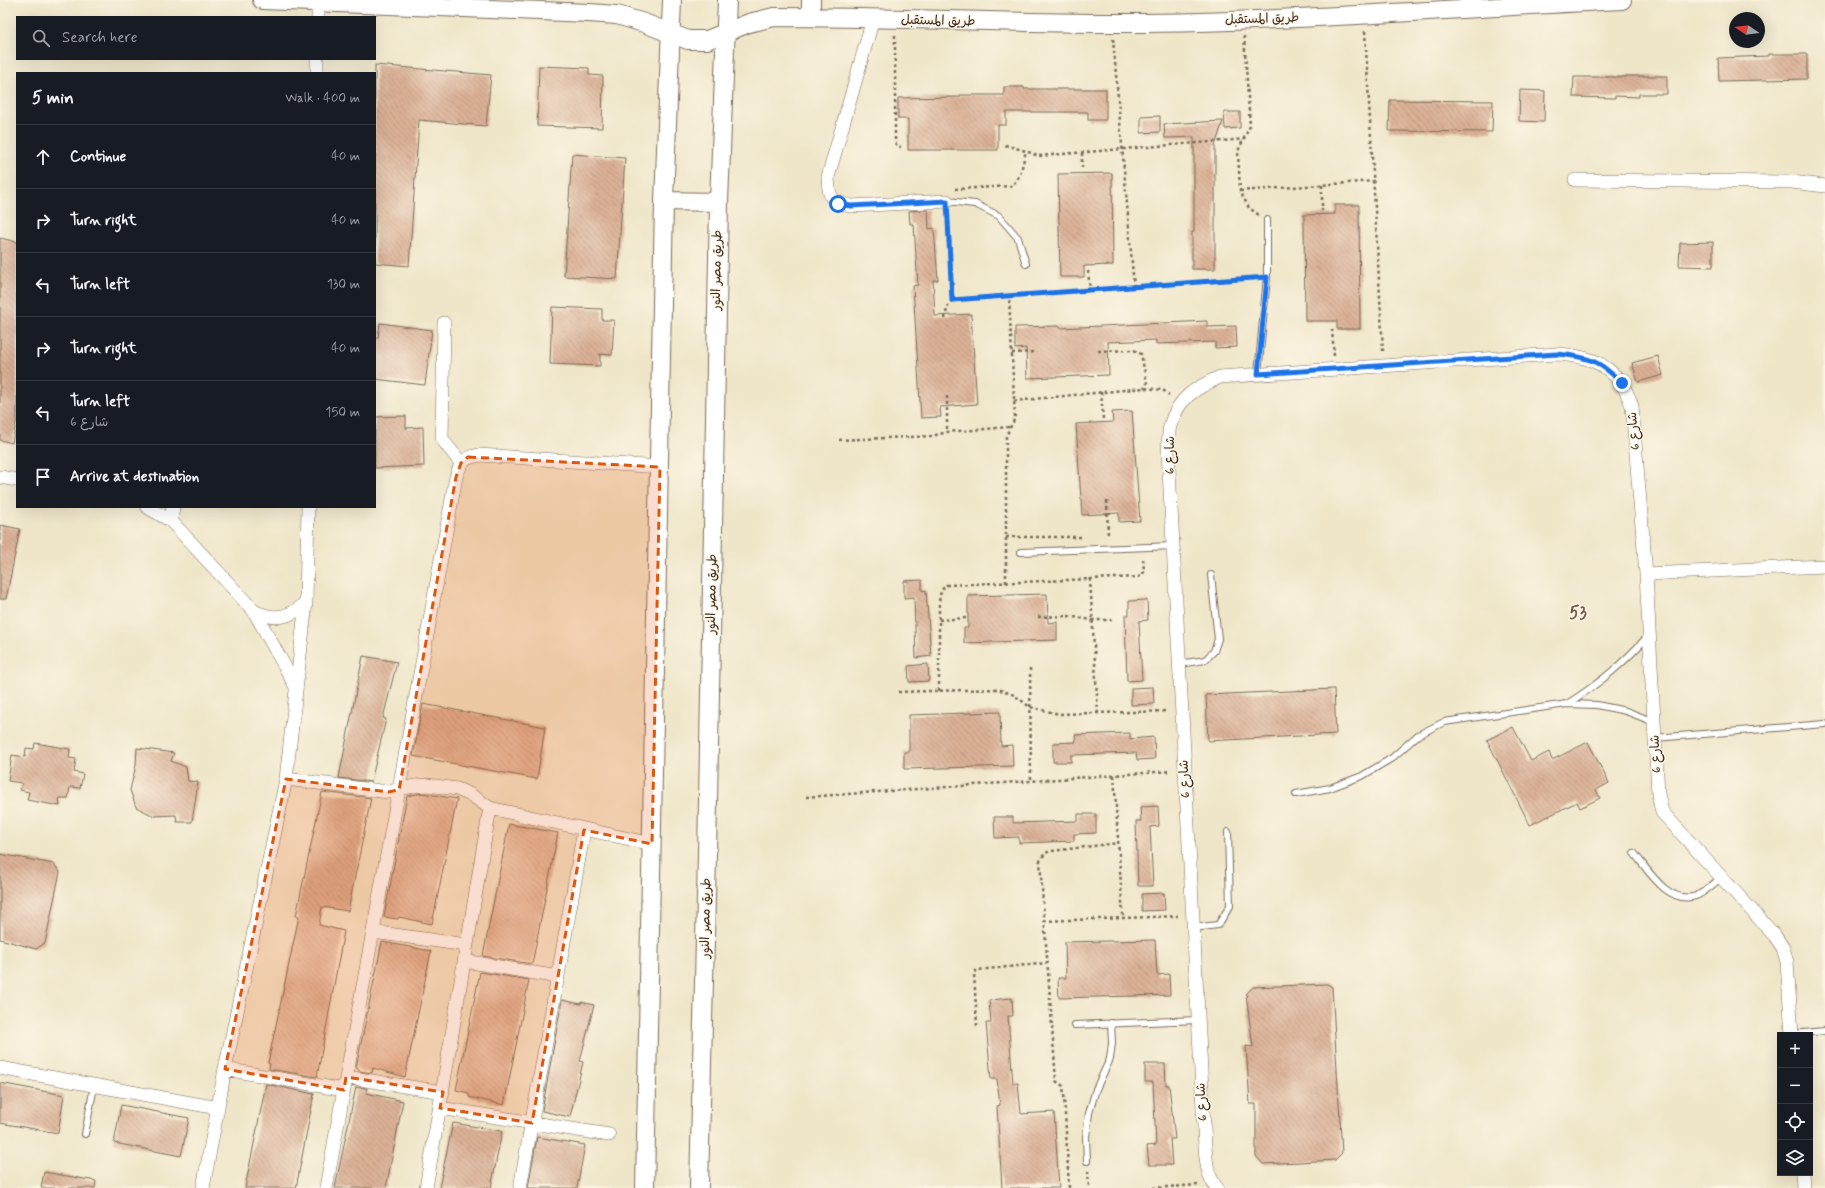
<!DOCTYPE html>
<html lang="en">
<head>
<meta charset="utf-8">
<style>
  body { margin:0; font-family:Mynerve,"Playpen Sans Arabic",sans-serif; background:#242831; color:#f1f3f6 }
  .controls { position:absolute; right:12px; bottom:12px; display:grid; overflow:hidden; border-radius:0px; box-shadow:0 4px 16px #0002 }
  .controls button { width:36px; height:36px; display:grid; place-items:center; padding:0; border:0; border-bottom:1px solid #363941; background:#171b24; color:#f1f3f6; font:20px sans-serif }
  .compass { position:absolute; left:1729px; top:12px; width:36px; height:36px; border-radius:50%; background:#171b24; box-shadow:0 4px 16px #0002; rotate:283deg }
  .stop { position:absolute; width:12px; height:12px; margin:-9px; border:3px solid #1a73e8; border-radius:50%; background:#fff }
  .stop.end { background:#1a73e8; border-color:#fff; box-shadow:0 1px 4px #0008 }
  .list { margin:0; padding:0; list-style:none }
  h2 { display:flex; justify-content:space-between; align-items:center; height:52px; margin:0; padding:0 16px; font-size:17px }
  h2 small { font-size:13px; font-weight:400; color:#9ea1a6 }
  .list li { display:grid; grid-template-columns:26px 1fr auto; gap:12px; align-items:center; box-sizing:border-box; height:64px; padding:0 16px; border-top:1px solid #363941 }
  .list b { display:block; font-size:15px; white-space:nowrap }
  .list p { margin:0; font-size:13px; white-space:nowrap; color:#9ea1a6 }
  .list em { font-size:13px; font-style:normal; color:#9ea1a6 }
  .icon { flex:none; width:22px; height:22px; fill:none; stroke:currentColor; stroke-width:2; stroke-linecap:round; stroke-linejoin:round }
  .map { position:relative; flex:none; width:1825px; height:1188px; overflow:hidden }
  .search { position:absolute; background:#171b24; box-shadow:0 4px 16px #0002; left:16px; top:16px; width:360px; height:44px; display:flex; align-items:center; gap:10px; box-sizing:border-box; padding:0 14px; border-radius:0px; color:#9ea1a6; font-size:15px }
  .panel { position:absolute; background:#171b24; box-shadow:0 4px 16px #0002; left:16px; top:72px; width:360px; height:436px; border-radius:0px }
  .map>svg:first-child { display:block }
  .building { fill:url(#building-back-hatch) }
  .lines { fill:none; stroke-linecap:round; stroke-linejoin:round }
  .lane-casing { stroke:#7a6c5a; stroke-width:8 }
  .street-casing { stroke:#7a6c5a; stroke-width:14 }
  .secondary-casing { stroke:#7a6c5a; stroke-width:20 }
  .path { stroke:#7a6c5a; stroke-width:2.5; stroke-dasharray:3 3; stroke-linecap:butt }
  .lane { stroke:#fff; stroke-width:6 }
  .street { stroke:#fff; stroke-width:13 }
  .secondary { stroke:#fff; stroke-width:18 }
  .route { stroke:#1a73e8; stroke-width:5 }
  .marked { fill:#df570d; fill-opacity:0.2; stroke:#df570d; stroke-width:3; stroke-dasharray:8 5; stroke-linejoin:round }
  .labels { text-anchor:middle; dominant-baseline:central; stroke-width:3; stroke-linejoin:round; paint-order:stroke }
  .street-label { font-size:13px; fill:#3b2a1e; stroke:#fcf5e5 }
  .district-label { font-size:17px; font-weight:bold; fill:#735948; stroke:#fcf5e5 }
</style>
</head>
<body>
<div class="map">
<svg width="1825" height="1188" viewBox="0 0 1825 1188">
  <defs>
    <pattern id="building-back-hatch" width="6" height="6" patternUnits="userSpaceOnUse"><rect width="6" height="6" fill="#dbb196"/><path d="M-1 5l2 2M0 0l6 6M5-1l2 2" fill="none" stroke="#b3907a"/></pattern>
  </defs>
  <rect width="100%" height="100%" fill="#fcf5e5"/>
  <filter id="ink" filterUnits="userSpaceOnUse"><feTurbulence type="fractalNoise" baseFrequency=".025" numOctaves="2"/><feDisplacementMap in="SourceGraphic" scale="8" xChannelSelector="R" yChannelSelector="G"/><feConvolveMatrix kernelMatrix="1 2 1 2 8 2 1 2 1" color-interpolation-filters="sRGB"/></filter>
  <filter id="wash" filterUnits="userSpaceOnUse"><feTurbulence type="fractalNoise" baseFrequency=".012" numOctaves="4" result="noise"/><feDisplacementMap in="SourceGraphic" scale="16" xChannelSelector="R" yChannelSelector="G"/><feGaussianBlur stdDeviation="0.9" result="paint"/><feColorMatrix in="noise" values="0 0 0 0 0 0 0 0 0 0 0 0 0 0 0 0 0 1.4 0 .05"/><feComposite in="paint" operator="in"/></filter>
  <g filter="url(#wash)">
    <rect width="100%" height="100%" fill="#efe6c9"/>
    <g id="blocks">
      <path class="building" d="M1769,54H1807V79L1719,81L1718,58L1769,56Z
        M375,65L491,75L486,126L419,120L409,266L375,263Z
        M539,66L589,68V75L603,76L602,128L537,126Z
        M1626,76H1667V94H1639V97L1615,96V98L1573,97L1574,77H1626Z
        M1004,87H1024V89H1106V120H1088V112H1006V125H998V150H908V119H898V98L960,97V95H1004Z
        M1520,90L1545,91L1544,122L1519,121Z
        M1390,100L1493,101L1492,132L1389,131Z
        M1224,112H1240V128L1225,129Z
        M1160,116V132L1141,133V117Z
        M1223,121L1215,146V269H1192V232H1194V137L1165,138L1164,124Z
        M572,154L625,158L617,279L564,276Z
        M1112,173L1113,265L1084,266V277H1060L1058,174Z
        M1335,205H1359L1360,329H1337V321H1305L1304,215L1335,214Z
        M928,210L929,229L934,228L936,255L938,280H933L935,316L971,314L977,404L940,407L941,417L921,418L913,286L918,285L916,257L914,224H910L909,211Z
        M0,238L17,242V418L12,443L0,440Z
        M1713,242V267L1679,266L1680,243Z
        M552,307L602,309V320H614L612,355L600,354V366L550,364Z
        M1207,321V327L1236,326L1237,347L1215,348V342L1156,344V340L1108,342L1109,375L1027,378L1026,348L1015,349V327L1060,326V328Z
        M380,323L432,330L425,385L375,379V338H378Z
        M1658,356L1663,375L1638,382L1632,363Z
        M1132,411L1140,521L1119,522V513L1082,515L1076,424L1113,422L1112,412Z
        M406,416V428L423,427L424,466L375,468V417Z
        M0,525L20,529L6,599H0Z
        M922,580V591L926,590L931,656L916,658L914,597L904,598V581Z
        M1047,594L1048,623L1057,622V640L964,643V628H968V596Z
        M1147,600L1148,620L1139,621L1142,680L1127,681L1125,615H1129V601Z
        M363,656L397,662L383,718L386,719L371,782L339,778Z
        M928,664L929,681L909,682L908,666Z
        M1153,687L1154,704L1131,705V688Z
        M1334,689L1336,734L1208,741L1206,695Z
        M423,704L545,727L537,779L413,756Z
        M1000,712L1001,746L1012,745L1013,766L904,769V752H909V715Z
        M1513,727L1531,761L1549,752L1552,760L1588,742L1609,783L1596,790L1600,798L1580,808L1577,802L1530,825L1487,740Z
        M1130,733V739L1154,737L1155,759L1137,760L1136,753L1071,755V762H1053V743L1076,742L1075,735Z
        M35,743L70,749L69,758L76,759L74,772L83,774L80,788L70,787L68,798H59L60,806L27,800L29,792L20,790L22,783L8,781L12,755L25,757L26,748L34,749Z
        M137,748L174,753L171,761L186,767L188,781L198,782L192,822H177L176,815L154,816L136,807L130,790L136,765Z
        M322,792L371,798L348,911L322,907L319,925L344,931L317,1077L269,1069L270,1064L268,1063L299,916H296Z
        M422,793L457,799L432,924L399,917L398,919L384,917L407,796Z
        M1158,806L1159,826L1150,827L1153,886H1138L1136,821H1141L1140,807Z
        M1078,814H1096V833L1074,834V841L1019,843V837L995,838L994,817H1013V823L1078,821Z
        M509,824L558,833L532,964L483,956Z
        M0,854L54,864L60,872L45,943L36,949L0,939Z
        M1164,893L1165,910L1142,911V894Z
        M1155,940L1157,975L1169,974L1170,995L1059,998L1058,978H1066L1065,942Z
        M382,942L431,951L405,1077L373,1068L372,1073L359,1071V1069L356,1068Z
        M480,972L529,980L504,1105L469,1097V1093L456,1090Z
        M1327,984L1332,987L1342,1153L1335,1160L1263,1164L1256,1156V1104H1250L1246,1046L1253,1047L1246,994L1253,987Z
        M1012,998L1013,1016H1008L1013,1084L1018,1083L1021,1114L1054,1112L1059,1188H1002L997,1106L1000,1105L997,1079H991L986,1023H991L989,1000Z
        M562,1000L581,1004V1002L594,1005L580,1061L583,1062L570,1117L542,1111Z
        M1145,1064H1165L1166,1085H1169L1175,1139H1170L1172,1165H1149L1147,1146L1156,1145L1153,1082H1145Z
        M0,1083L64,1095L58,1133L0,1123Z
        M266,1084L314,1094L296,1188H245Z
        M356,1087L367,1088L366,1093L403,1101L386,1188H335Z
        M121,1105L189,1118L181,1156L114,1143Z
        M453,1123L502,1131L491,1188H439Z
        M537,1137L585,1145L577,1188H528Z
        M44,1172L96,1181L95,1188H41Z"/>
    </g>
  </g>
  <g filter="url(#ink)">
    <use href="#blocks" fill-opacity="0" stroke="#7a6c5a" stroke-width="1"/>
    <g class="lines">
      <g class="lane-casing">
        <path id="lane" d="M947,201L975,204L999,216L1018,238L1026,264
          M1258,374L1267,277V220
          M1021,552L1174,546
          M1179,664L1205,660L1214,651L1218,639L1211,575
          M1567,704C1600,683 1622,665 1648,636
          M1655,738L1825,724
          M1296,794L1330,788L1362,776L1392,758L1418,735L1444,722L1567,704L1597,705L1626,711L1654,722
          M1634,853C1648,870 1668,905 1696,896C1704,893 1714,883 1721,878
          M1193,928L1218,925L1230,906L1228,832
          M1075,1025L1198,1020
          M1792,1034L1825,1031
          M85,1134L94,1086
          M1087,1161L1086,1137L1089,1113L1096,1089L1110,1059L1112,1043L1111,1023"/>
      </g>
      <g class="street-casing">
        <path id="street" d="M318,17V2
          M873,19L828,177C829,198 830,202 851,206L947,201
          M317,73V59
          M1575,180L1792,182L1825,186
          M444,323L442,439L461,463
          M0,477L17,480
          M147,507L171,521L254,611L296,687
          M171,521L173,507
          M1646,574L1825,566
          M254,611C274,621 291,618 306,602
          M286,779L388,792L414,786L428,785L457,789L471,795L490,808L652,844
          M373,932L467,945
          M465,961L558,977
          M0,1068L218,1108
          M225,1069L344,1090
          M346,1077L443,1092
          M440,1108L609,1135
          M1802,1173L1803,1188
          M203,1188L225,1069L286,779L306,602L308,507
          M326,1188L456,477C461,462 463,458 479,455L660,467
          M426,1188L490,808
          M520,1188L584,830
          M1217,1188C1207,1176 1206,1161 1205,1146L1168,451C1169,443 1168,433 1170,426C1178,398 1195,388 1220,377L1557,354C1584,356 1604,360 1621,383C1626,389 1629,398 1632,406L1646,574L1658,794L1662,812L1775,936L1783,948L1787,962L1792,1035"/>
      </g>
      <g class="secondary-casing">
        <path id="secondary" d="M262,0L589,13L617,15L644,23L688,40H707L749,23L774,17C916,17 1058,26 1200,22C1341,18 1482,7 1622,0
          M811,17V0
          M664,201L719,202
          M645,1188L664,201L672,0
          M699,1188L707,856L719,202L727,0"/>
      </g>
      <path class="path" d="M1365,31L1383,351
        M895,35V143L897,146L901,147
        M1244,36L1250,126L1238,151L1240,191L1249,208L1259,215
        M1113,39L1134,287
        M1005,145L1026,151L1038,156L1245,139
        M1082,153V169
        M1322,185V211
        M955,189L1012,186L1020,175L1026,151
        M1240,191L1374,181
        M1088,271L1090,290
        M952,300L1257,278
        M945,319L947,308L952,300L948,216
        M1332,329L1334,356
        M1098,351L1134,350L1141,354L1147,383L1144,388
        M1012,353L1036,352
        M1101,392L1103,419
        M947,396V432
        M1014,401L1144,388L1163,390L1169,395
        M839,440L932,436L947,432L1010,427
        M1107,501L1108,537
        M1006,537H1083
        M1090,579L1098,713
        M1006,583V436L1015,418L1009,296
        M1038,617L1068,616L1092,620H1112
        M939,620L967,618
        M1030,668L1031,781
        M939,691V601L941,591L946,585L1139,577L1144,572L1143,557
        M898,692L998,689L1014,695L1030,707L1059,714L1167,711
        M1114,775L1123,918
        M806,797L1171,771
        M1044,921L1178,916
        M977,1026L974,973L977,970L1048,963
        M1088,1171L1089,1188
        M1069,1188L1064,1095L1063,1086L1056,1081L1040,861L1045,853L1052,851L1118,843
        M1153,1188L1198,1185"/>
      <use href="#lane" class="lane"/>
      <use href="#street" class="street"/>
      <use href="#secondary" class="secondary"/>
    </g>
  </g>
  <g class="lines" filter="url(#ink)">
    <path class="route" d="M838,204L851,206L947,201L952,300L1267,277L1258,374L1557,354C1590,357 1598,360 1622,383"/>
  </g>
  <path class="marked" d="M468,457L660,467L652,844L584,830L532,1123L440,1108L443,1092L346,1077L344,1090L225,1069L286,779L388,792L399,790L456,477L461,463Z"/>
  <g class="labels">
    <g class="street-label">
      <text transform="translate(1262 19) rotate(-2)">طريق المستقبل</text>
      <text transform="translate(938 21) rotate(1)">طريق المستقبل</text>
      <text transform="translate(717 270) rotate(-89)">طريق مصر النور</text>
      <text transform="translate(1634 431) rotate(-95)">شارع 6</text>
      <text transform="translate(1170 455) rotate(-90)">شارع 6</text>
      <text transform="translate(712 594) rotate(-89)">طريق مصر النور</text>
      <text transform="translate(1656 754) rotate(-93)">شارع 6</text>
      <text transform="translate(1185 779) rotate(-93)">شارع 6</text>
      <text transform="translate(706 918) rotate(-89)">طريق مصر النور</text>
      <text transform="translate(1202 1102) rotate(-93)">شارع 6</text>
    </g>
    <g class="district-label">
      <text x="1578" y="613">53</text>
    </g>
  </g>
</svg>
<div class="controls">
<button>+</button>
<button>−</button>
<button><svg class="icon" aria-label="locate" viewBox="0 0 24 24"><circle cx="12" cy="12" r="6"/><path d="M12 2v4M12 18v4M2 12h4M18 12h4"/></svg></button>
<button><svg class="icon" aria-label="layers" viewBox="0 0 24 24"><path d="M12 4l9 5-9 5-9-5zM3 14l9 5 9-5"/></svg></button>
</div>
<svg class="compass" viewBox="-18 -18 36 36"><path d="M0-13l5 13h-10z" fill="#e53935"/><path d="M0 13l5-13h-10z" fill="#9ea1a6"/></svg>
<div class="stop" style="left:838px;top:204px"></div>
<div class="stop end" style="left:1622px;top:383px"></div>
<div class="search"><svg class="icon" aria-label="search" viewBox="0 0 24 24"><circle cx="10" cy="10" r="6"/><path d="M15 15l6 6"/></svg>Search here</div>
<section class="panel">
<h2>5 min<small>Walk · 400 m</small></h2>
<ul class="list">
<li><svg class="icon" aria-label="ahead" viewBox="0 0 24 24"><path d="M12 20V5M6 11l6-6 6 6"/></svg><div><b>Continue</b></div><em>40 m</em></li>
<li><svg class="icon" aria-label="right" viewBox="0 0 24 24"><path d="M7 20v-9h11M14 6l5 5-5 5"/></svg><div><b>Turn right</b></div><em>40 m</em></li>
<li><svg class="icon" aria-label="left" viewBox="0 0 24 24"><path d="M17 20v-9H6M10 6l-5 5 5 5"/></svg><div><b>Turn left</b></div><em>130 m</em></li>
<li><svg class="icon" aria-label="right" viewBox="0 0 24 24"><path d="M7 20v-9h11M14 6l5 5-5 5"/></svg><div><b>Turn right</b></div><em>40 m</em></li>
<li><svg class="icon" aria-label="left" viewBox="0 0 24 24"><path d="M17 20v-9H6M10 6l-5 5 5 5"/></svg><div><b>Turn left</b><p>شارع 6</p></div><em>150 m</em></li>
<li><svg class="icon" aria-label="arrive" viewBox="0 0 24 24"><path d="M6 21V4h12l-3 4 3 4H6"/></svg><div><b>Arrive at destination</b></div></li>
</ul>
</section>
</div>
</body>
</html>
